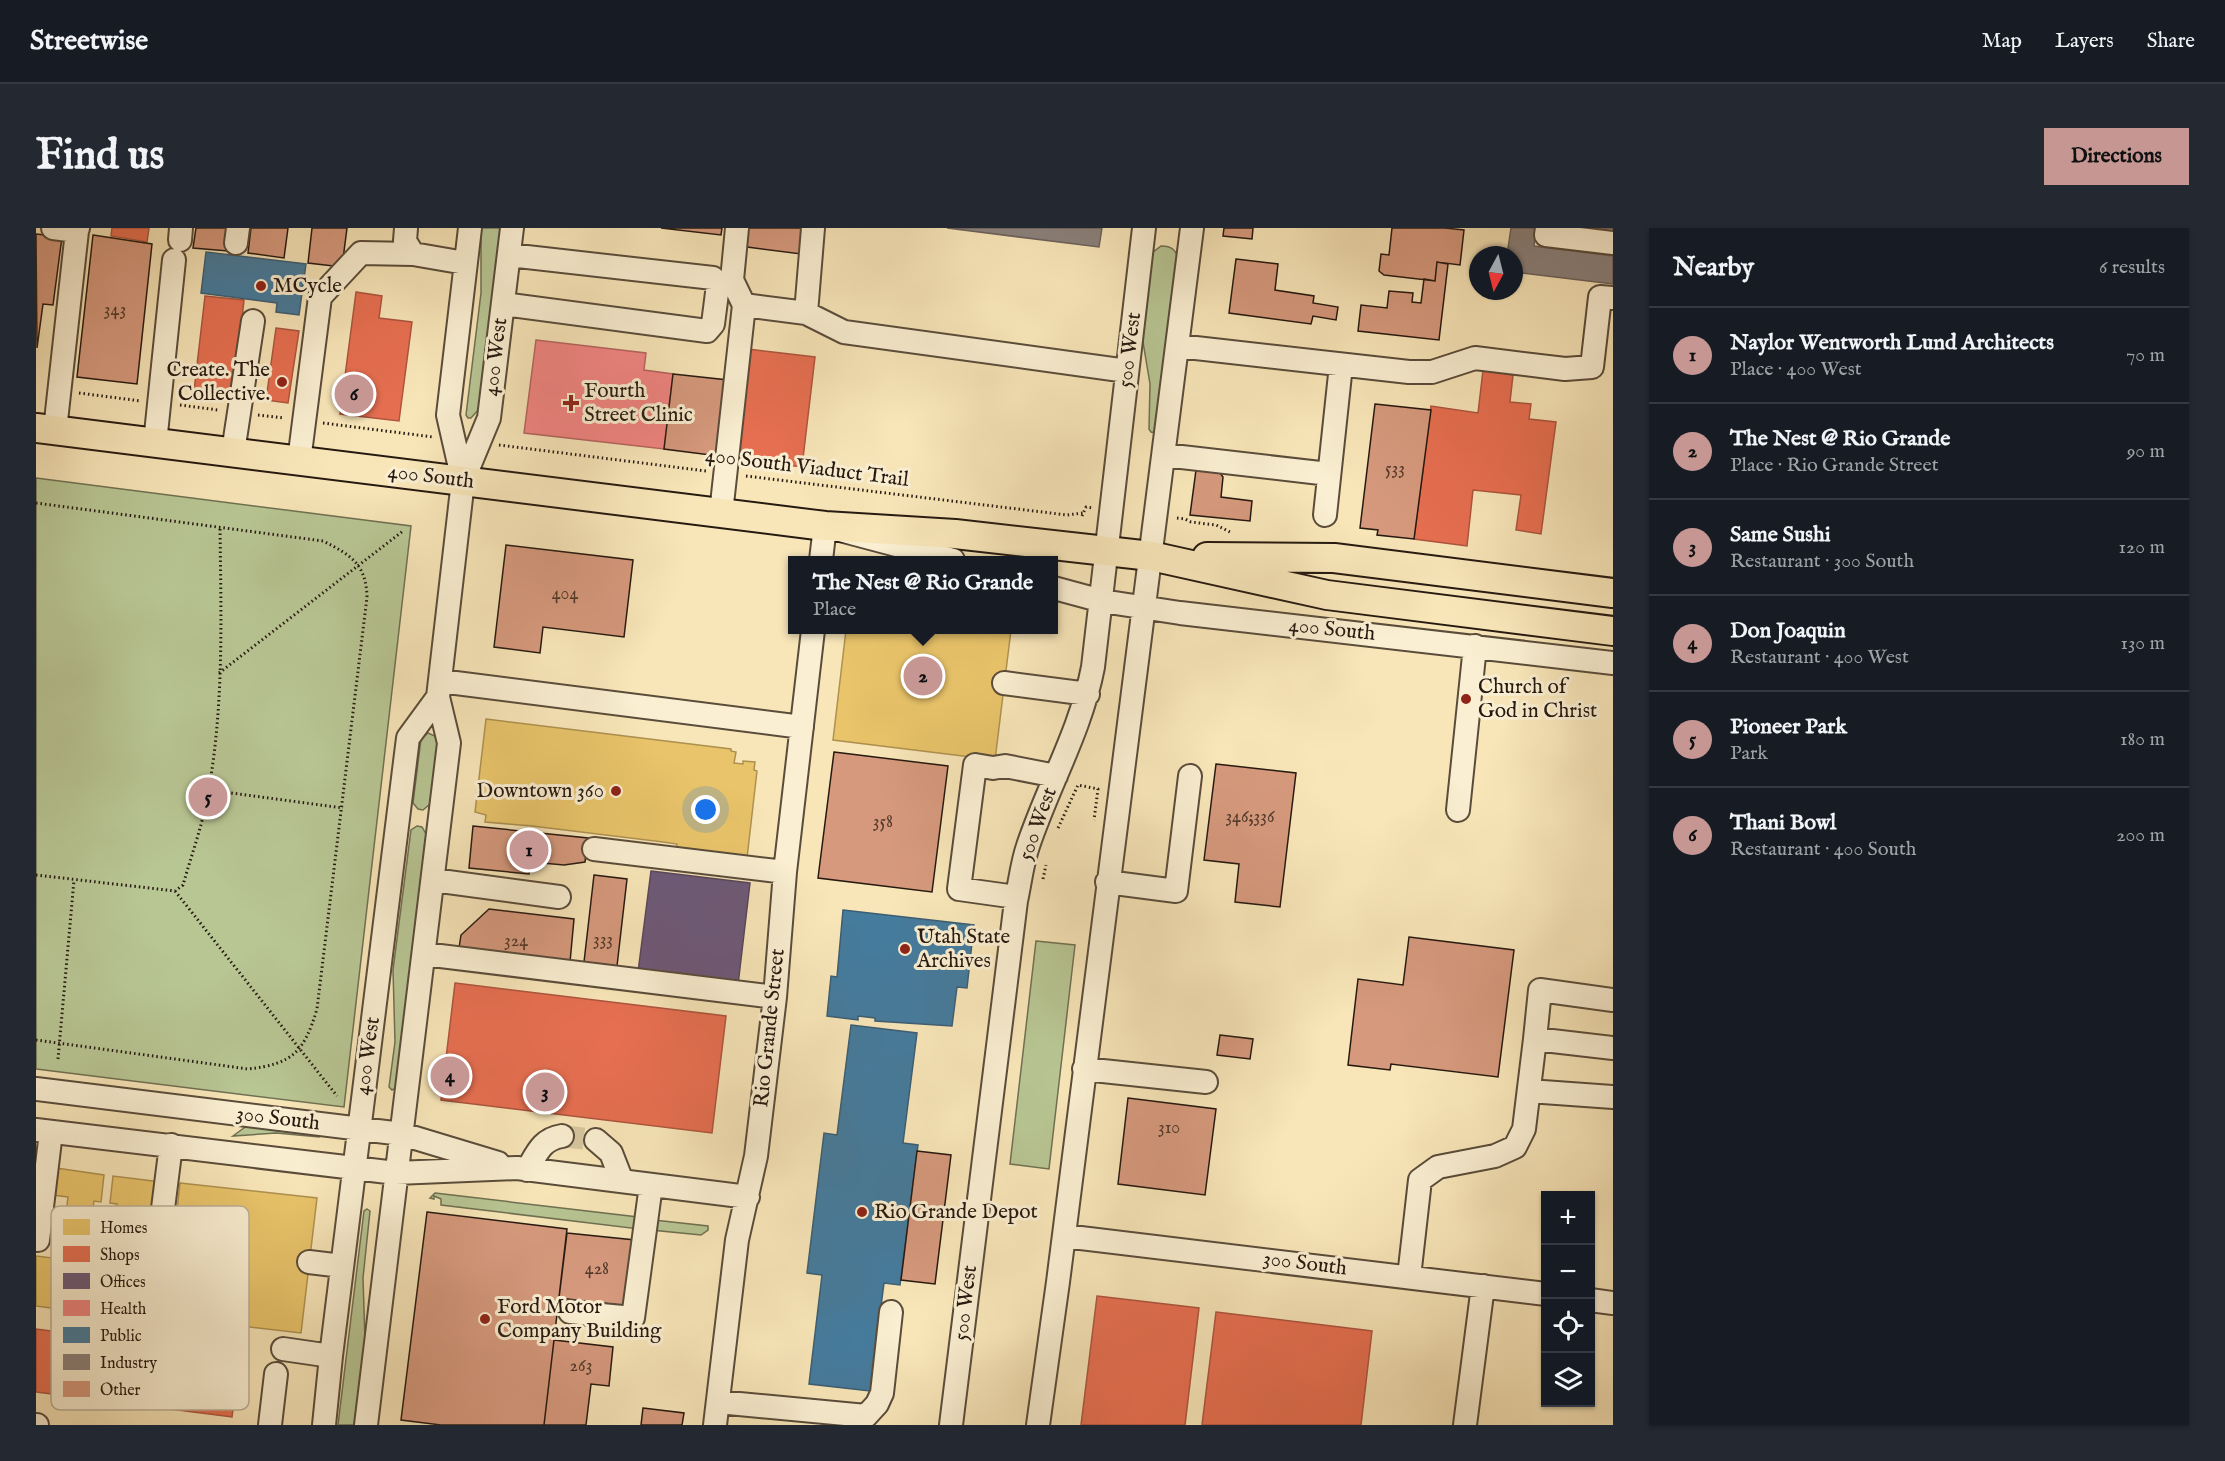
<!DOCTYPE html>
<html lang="en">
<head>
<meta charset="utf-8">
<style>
  body { margin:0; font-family:"IM FELL English",serif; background:#242831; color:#f1f3f6 }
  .controls { position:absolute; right:18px; bottom:18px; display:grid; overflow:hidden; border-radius:0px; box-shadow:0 2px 4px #0004 }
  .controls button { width:54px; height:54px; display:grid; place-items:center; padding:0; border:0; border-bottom:2px solid #363941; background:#171b24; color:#f1f3f6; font:30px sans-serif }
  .compass { position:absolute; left:1433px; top:18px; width:54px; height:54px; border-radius:50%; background:#171b24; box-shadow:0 2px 4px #0004; rotate:187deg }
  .you { position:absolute; left:670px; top:582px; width:21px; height:21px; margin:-15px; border:4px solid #fff; border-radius:50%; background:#1a73e8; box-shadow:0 0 0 9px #1a73e833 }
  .badge { display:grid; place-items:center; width:39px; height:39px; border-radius:50%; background:#c59692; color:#111; font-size:20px; font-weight:700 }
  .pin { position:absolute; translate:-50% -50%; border:3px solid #fff; box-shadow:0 2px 6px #0006 }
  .popup { position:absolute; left:752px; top:328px; width:270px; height:78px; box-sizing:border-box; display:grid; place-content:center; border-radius:0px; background:#171b24; filter:drop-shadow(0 2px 4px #0005); font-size:20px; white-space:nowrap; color:#9ea1a6 }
  .popup b { font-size:22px; color:#f1f3f6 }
  .popup::after { content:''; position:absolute; left:50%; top:100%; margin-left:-12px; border:12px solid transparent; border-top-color:#171b24 }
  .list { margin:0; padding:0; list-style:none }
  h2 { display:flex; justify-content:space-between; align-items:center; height:78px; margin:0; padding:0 24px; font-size:26px }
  h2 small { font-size:20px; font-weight:400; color:#9ea1a6 }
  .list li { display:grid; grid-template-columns:39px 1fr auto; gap:18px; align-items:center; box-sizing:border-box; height:96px; padding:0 24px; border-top:2px solid #363941 }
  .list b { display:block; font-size:22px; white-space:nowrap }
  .list p { margin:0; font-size:20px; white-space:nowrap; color:#9ea1a6 }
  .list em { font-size:20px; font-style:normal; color:#9ea1a6 }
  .icon { flex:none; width:33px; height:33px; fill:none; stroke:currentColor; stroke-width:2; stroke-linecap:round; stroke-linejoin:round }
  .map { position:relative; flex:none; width:1577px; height:1197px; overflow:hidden; border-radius:0px }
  header { display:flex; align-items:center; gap:36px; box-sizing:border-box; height:84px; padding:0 30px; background:#171b24; border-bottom:2px solid #363941 }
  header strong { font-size:28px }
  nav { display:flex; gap:33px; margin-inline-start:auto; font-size:21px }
  .intro { display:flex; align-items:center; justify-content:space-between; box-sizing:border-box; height:144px; padding:0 36px }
  h1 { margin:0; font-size:42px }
  .button { padding:15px 27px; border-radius:0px; background:#c59692; color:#111; font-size:21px; font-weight:700 }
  main { display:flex; gap:36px; padding:0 36px }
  aside { flex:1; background:#171b24; border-radius:0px; box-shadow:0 2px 4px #0004 }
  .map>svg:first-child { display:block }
  .green { fill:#b8c694; stroke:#6f7052; stroke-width:1.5 }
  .homes { fill:#e9c46a; stroke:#ae914f; stroke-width:1.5 }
  .shops { fill:#e76f51; stroke:#ad553e; stroke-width:1.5 }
  .offices { fill:#6d597a; stroke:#58465a; stroke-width:1.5 }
  .health { fill:#f28482; stroke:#b56460; stroke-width:1.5 }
  .public { fill:#457b9d; stroke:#3c5e73; stroke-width:1.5 }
  .industry { fill:#8a817c; stroke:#6c625c; stroke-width:1.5 }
  .building { fill:#d6997d; stroke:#261910; stroke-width:1.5 }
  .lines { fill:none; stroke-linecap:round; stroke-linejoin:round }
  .minor-tunnel { stroke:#d8c7a0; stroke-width:22; stroke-dasharray:22 11; stroke-linecap:butt }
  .minor-casing { stroke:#5a4c3a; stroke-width:26 }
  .major-casing { stroke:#261910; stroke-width:32 }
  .path { stroke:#261910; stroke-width:3; stroke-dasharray:1.5 3; stroke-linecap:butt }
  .minor { stroke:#faefd2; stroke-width:22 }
  .major { stroke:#f8e6b9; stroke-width:28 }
  .poi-dot { fill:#8f2418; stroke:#faefd2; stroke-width:2 }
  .labels { text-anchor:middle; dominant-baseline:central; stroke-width:6; stroke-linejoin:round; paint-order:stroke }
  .number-label { font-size:18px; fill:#52392b }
  .poi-label { font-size:21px; fill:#261910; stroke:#faefd2; text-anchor:start }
  .street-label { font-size:21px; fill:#261910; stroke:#faefd2 }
  .key { fill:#faefd2; stroke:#baaf98; stroke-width:1.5 }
  .key-label { font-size:16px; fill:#261910 }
</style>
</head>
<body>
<header>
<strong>Streetwise</strong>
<nav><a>Map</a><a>Layers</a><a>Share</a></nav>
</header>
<div class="intro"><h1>Find us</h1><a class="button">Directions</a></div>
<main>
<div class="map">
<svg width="1577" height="1197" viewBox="0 0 1577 1197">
  <rect width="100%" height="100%" fill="#f8e6b9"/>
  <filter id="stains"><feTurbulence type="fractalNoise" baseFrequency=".00333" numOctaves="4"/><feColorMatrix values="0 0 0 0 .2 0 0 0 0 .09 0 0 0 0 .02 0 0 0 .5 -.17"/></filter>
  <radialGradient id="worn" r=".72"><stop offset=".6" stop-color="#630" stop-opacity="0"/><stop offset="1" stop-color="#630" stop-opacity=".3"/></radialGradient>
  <path class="green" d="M445,0H469L444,180L435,190H432L430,187L445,65Z
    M1125,18C1136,18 1140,22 1143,32L1120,205L1115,204L1113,201L1114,156L1106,108L1116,25Z
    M0,250L375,298L308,879L0,841Z
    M392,505L401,509L402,515L394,576L387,582L382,581L377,575L385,511Z
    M381,598L386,599L390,606L360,860L356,862L353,859L359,814L357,742L375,602Z
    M1000,713L1039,717L1013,941L974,936Z
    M212,897L283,903V909L240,905L197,908Z
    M399,965L602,989L603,1001L405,977V971L398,968V971L394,970Z
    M331,981L334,983L327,1050L329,1112L318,1197H302L328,983Z
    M618,992L672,998V1002L665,1007L615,1002Z"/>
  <path class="homes" d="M810,402H975L959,532L797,512Z
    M450,491L695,521V523L700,524L698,535L707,536V533L719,534L718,542L721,543L711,630L640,620L641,616L627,614L496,598L449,594L450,587L439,584Z
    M20,940L68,947L65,974L58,973L50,1032L73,1035L81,976L74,975L77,948L125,954L121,981L108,980L100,1039L124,1042L117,1094L0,1078V1028L24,1031L32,969L16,967Z
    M144,955L281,970L265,1105L129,1089Z"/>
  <path class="shops" d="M76,0H113L111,14L75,8Z
    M320,64L346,68L343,90L376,94L363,193L304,186Z
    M169,68L208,72L198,167L158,163Z
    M240,100L263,103L252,175L230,172Z
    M712,121L779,129L766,239L698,230Z
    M1447,142L1477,147L1474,174L1495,176L1493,191L1520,194L1505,306L1480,302L1485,267L1437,262L1431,318L1378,311L1395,178L1442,185Z
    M419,755L690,788L676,905L405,872Z
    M1061,1068L1163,1080L1149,1197H1045Z
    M1180,1084L1336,1103L1325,1197H1166Z
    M0,1101L204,1128L196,1189L0,1164Z"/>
  <path class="offices" d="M615,643L714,655L702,757L602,744Z"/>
  <path class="health" d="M500,112L610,125L608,142L637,146L628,221L488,205Z"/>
  <path class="public" d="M170,24L270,36L263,87L240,84L241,75L165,65Z
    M807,682L938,697L931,760L921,759L916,798L839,793V790L822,788V792L791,788L795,748L801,749Z
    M815,797L881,805L867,915L882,917L864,1057L848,1055L834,1163L773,1156L786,1047L771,1045L788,905L801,907Z"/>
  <path class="industry" d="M911,0H1066L1063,19Z
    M1475,0H1500L1498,18L1577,28V56L1478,44V27H1471Z
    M1545,0H1577V4Z"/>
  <path class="building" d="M160,0H194L192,23L157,20Z
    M215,0H252L248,30L212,25Z
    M276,0H311L306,39L272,35Z
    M625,0H686L685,7Z
    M707,0H768L765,26L704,18Z
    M1188,0H1217L1216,11L1187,8Z
    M1356,0H1409L1428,2L1424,37L1401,34L1399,53L1348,47L1343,43L1345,26L1353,27Z
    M0,6L26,9L17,77L7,76L1,120Z
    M57,7L116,16L101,156L41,149Z
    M1200,31L1242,36L1239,62L1278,68L1277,75L1302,79L1300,92L1277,88L1275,96L1193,85Z
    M1401,34L1412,36L1403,112L1322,103L1325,77L1351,80L1353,63L1377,65L1376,74L1385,75L1388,51L1399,53Z
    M637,146L692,152L682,228L628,221Z
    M1339,176L1395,182L1378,311L1341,307L1342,302L1324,300Z
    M1160,242L1184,245L1187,249L1185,269L1216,273L1214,293L1154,287Z
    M470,317L597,332L588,409L507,399L504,425L458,419Z
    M798,524L912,538L896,664L782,650Z
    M1180,536L1260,545L1244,679L1199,674L1203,636L1168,632Z
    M437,598L552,610L549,634L528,637L495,634L493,646L433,640Z
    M558,647L591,651L581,738L548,734Z
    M453,681L538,691L534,734L423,720L425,707Z
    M1373,709L1478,722L1462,849L1355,836L1354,842L1312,837L1322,751L1367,757Z
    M1184,807L1217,811L1214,831L1181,827Z
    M1092,870L1180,881L1169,967L1082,956Z
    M881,923L915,927L899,1056L865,1052Z
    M391,984L531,1001L508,1197H405L365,1192Z
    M531,1005L599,1012L592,1078L523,1070Z
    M518,1112L577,1119L573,1158L555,1156L550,1197H508Z
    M607,1180L648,1185L646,1197H605Z"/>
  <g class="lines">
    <path class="minor-tunnel" d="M526,908L560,912"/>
    <g class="minor-casing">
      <path id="minor" d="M17,0L41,3L42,0
        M370,0L369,13L377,26L429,35
        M701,0L696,52L708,77L770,85L808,104L1091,143
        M1511,0L1510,7L1577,15
        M144,12L145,0
        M200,15L202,0
        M467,76L671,103L677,96L682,57L677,50L473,27
        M770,85L777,0
        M1142,118L1373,144H1396L1439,130L1529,141L1556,139L1564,69L1577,70
        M19,202L41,3
        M119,215L138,32
        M197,224L217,93
        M1128,227L1293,246
        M263,233L284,69L325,25L377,26
        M427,253L412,187L434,0
        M685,285L708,77
        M1289,287L1305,137
        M785,332L789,298L917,332
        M1018,360L1066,373L1144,385L1577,435
        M404,453L766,499
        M968,455L1052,466
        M1422,582L1439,418
        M558,621L749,644
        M397,652L523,669
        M1071,654L1140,663L1154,548
        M980,669L923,661L939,537L957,540L969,538L1020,548
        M388,726L739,769
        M1499,811L1504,762L1577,772
        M1048,841L1170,854
        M0,861L366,906L462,935
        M1493,863L1577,869
        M0,902L360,945L481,940L712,969
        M560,912L575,925L586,953
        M491,942C501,925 506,911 526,908
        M1028,1008L1510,1066
        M2,1012L15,904
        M273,1034L306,1038
        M120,1036L135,917
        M1373,1049L1384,952L1402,939L1459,928L1479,919L1488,901L1499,811L1577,820
        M1554,1072L1577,1075
        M534,1084L597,1090L615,957
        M247,1121L295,1128
        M682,1174L830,1188L841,1176L846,1165L855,1084
        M0,1197H1
        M234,1197L240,1146
        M288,1197L295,1128L372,510L402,469
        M330,1197L413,515L402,469L427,253L453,190L476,0
        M679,1197L701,1012L720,928L739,769L749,644L777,402
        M915,1197L980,673C984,655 986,635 992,618C1012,558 1045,502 1057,439L1108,0
        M1002,1197L1022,1054L1156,0
        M1429,1197L1447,1058"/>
    </g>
    <g class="major-casing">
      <path id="major" d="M0,200L789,298L919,306L1115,328L1291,367L1577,403
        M1171,329L1298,330L1577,365"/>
    </g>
    <path class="path" d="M43,165L105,173
      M144,177L182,182
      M222,187L248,190
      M287,195L397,209
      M463,217L670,243
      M710,248L1031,287L1047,285
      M0,275L287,313C315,327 330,336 331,369L281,781C268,824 257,836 212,841L0,812
      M1046,288L1050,279L1056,280
      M1141,290L1149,291L1155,294L1180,297L1194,304
      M183,445L367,303
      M173,562L307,580
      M1022,600L1042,557L1062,561L1058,592
      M0,647L139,663L147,657C156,625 168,593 173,560C188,475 185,386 184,300
      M1007,651L1010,637
      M139,663L301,868
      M22,831L38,652"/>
    <use href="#minor" class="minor"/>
    <use href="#major" class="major"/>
  </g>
  <g class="poi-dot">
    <circle cx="225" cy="58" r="6"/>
    <circle cx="246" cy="154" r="6"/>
    <path d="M532 166h6v6h6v6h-6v6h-6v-6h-6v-6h6z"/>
    <circle cx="1430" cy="471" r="6"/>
    <circle cx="580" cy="563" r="6"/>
    <circle cx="869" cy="721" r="6"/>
    <circle cx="826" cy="984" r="6"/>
    <circle cx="449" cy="1091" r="6"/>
  </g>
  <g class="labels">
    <g class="number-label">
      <text x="79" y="82">343</text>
      <text x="1359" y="241">533</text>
      <text x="529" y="366">404</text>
      <text x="1214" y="589">346;336</text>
      <text x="847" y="594">358</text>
      <text x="567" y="712">333</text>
      <text x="480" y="713">324</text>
      <text x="1133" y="900">310</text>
      <text x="561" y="1041">428</text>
      <text x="545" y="1138">263</text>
    </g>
    <g class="poi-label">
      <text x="237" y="58">MCycle</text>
      <text x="234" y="142" text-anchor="end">Create. The<tspan x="234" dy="24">Collective.</tspan></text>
      <text x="548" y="163">Fourth<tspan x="548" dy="24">Street Clinic</tspan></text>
      <text x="1442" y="459">Church of<tspan x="1442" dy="24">God in Christ</tspan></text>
      <text x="568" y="563" text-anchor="end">Downtown 360</text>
      <text x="881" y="709">Utah State<tspan x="881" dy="24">Archives</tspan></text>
      <text x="838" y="984">Rio Grande Depot</text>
      <text x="461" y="1079">Ford Motor<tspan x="461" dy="24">Company Building</tspan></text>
    </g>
    <g class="street-label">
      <text transform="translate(1094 122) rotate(-83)">500 West</text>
      <text transform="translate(460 129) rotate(-83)">400 West</text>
      <text transform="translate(771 240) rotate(7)">400 South Viaduct Trail</text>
      <text transform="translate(395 249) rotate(7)">400 South</text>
      <text transform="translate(1296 402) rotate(6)">400 South</text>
      <text transform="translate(1002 596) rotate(-70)">500 West</text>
      <text transform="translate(734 800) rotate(-84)">Rio Grande Street</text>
      <text transform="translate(332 828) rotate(-82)">400 West</text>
      <text transform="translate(242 891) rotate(7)">300 South</text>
      <text transform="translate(1269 1036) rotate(7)">300 South</text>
      <text transform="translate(930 1075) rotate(-83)">500 West</text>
    </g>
  </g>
  <rect x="15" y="978" width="198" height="204" rx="9" class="key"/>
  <rect x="27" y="991" width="27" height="16" fill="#e9c46a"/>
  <rect x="27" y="1018" width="27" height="16" fill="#e76f51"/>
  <rect x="27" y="1045" width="27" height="16" fill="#6d597a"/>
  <rect x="27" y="1072" width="27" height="16" fill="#f28482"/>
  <rect x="27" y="1099" width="27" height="16" fill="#457b9d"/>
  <rect x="27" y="1126" width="27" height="16" fill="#8a817c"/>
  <rect x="27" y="1153" width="27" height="16" fill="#d6997d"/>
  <g class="key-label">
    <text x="64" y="1005">Homes</text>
    <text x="64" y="1032">Shops</text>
    <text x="64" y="1059">Offices</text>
    <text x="64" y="1086">Health</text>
    <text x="64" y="1113">Public</text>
    <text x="64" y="1140">Industry</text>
    <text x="64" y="1167">Other</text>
  </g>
  <rect width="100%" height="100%" filter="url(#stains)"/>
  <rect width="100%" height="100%" fill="url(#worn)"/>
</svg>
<div class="controls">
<button>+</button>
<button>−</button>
<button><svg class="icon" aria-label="locate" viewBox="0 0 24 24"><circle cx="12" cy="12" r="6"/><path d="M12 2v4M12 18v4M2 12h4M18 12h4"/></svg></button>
<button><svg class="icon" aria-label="layers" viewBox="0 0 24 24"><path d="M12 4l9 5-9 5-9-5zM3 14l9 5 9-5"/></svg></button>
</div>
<svg class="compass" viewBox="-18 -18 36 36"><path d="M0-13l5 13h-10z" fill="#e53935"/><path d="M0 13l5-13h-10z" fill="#9ea1a6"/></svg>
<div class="you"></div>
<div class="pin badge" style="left:493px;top:622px">1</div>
<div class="pin badge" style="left:887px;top:448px">2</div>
<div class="popup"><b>The Nest @ Rio Grande</b>Place</div>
<div class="pin badge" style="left:509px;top:864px">3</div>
<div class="pin badge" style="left:414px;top:848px">4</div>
<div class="pin badge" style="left:172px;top:569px">5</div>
<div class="pin badge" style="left:318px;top:166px">6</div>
</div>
<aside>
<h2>Nearby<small>6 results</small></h2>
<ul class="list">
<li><span class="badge">1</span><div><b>Naylor Wentworth Lund Architects</b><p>Place · 400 West</p></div><em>70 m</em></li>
<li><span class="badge">2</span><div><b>The Nest @ Rio Grande</b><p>Place · Rio Grande Street</p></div><em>90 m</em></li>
<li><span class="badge">3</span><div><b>Same Sushi</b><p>Restaurant · 300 South</p></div><em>120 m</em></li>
<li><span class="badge">4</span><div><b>Don Joaquin</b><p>Restaurant · 400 West</p></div><em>130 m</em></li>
<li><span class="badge">5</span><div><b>Pioneer Park</b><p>Park</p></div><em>180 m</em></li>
<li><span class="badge">6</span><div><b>Thani Bowl</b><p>Restaurant · 400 South</p></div><em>200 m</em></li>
</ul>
</aside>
</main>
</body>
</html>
